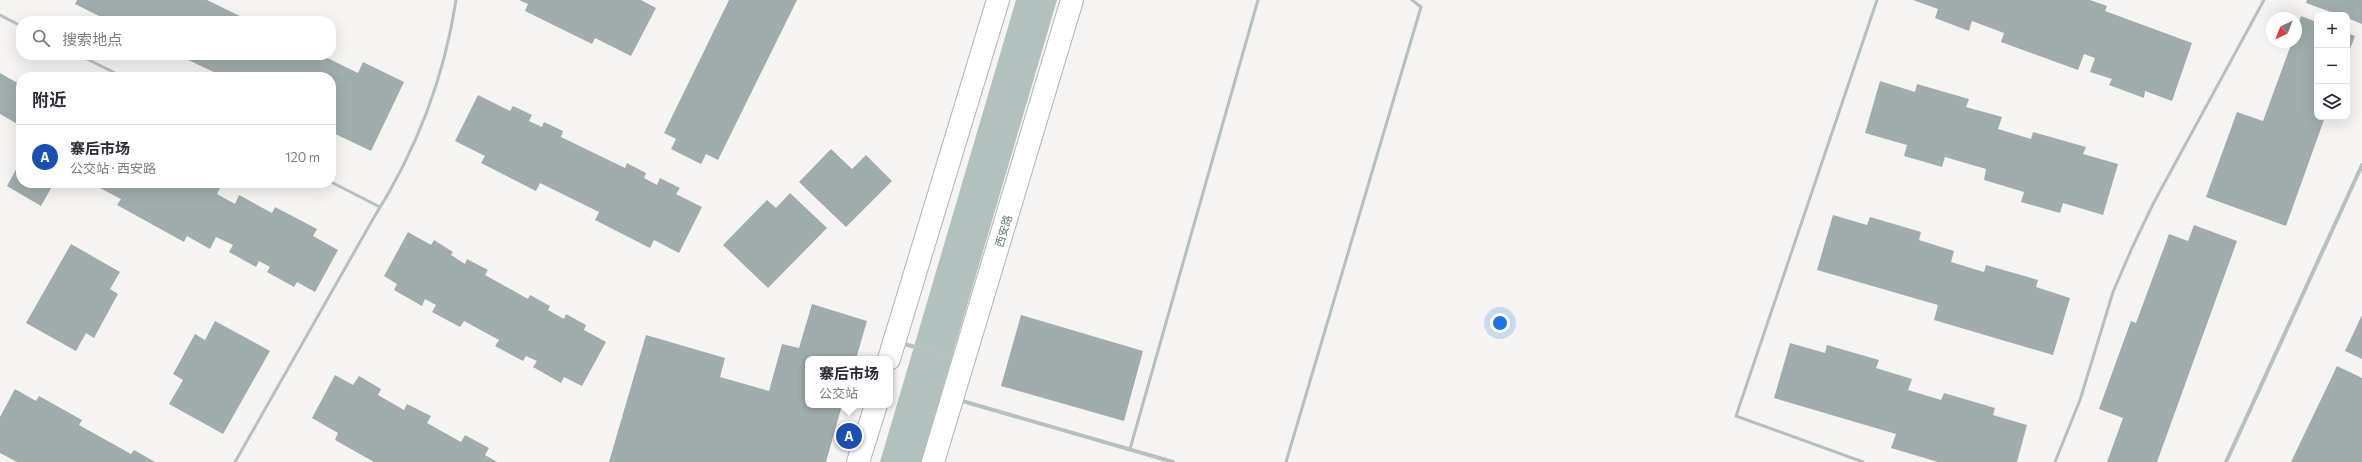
<!DOCTYPE html>
<html lang="zh">
<head>
<meta charset="utf-8">
<style>
  body { margin:0; font-family:Commissioner,"Noto Sans SC",sans-serif; background:#f7f7f7; color:#2b2b33 }
  .controls { position:absolute; right:12px; top:12px; display:grid; overflow:hidden; border-radius:8px; box-shadow:0 4px 16px #0002 }
  .controls button { width:36px; height:36px; display:grid; place-items:center; padding:0; border:0; border-bottom:1px solid #e1e1e2; background:#fff; color:#2b2b33; font:20px sans-serif }
  .compass { position:absolute; left:2266px; top:12px; width:36px; height:36px; border-radius:50%; background:#fff; box-shadow:0 4px 16px #0002; rotate:223deg }
  .you { position:absolute; left:1500px; top:323px; width:14px; height:14px; margin:-10px; border:3px solid #fff; border-radius:50%; background:#1a73e8; box-shadow:0 0 0 6px #1a73e833 }
  .badge { display:grid; place-items:center; width:26px; height:26px; border-radius:50%; background:#ea580c; color:#fff; font-size:13px; font-weight:700 }
  .pin { position:absolute; translate:-50% -50%; border:2px solid #fff; box-shadow:0 1px 4px #0006 }
  .popup { position:absolute; left:805px; top:356px; width:88px; height:52px; box-sizing:border-box; display:grid; place-content:center; border-radius:8px; background:#fff; filter:drop-shadow(0 1px 3px #0005); font-size:13px; white-space:nowrap; color:#7c7c81 }
  .popup b { font-size:15px; color:#2b2b33 }
  .popup::after { content:''; position:absolute; left:50%; top:100%; margin-left:-8px; border:8px solid transparent; border-top-color:#fff }
  .list { margin:0; padding:0; list-style:none }
  h2 { display:flex; justify-content:space-between; align-items:center; height:52px; margin:0; padding:0 16px; font-size:17px }
  h2 small { font-size:13px; font-weight:400; color:#7c7c81 }
  .list li { display:grid; grid-template-columns:26px 1fr auto; gap:12px; align-items:center; box-sizing:border-box; height:64px; padding:0 16px; border-top:1px solid #e1e1e2 }
  .list b { display:block; font-size:15px; white-space:nowrap }
  .list p { margin:0; font-size:13px; white-space:nowrap; color:#7c7c81 }
  .list em { font-size:13px; font-style:normal; color:#7c7c81 }
  .icon { flex:none; width:22px; height:22px; fill:none; stroke:currentColor; stroke-width:2; stroke-linecap:round; stroke-linejoin:round }
  .map { position:relative; flex:none; width:2362px; height:462px; overflow:hidden }
  .search { position:absolute; background:#fff; box-shadow:0 4px 16px #0002; left:16px; top:16px; width:320px; height:44px; display:flex; align-items:center; gap:10px; box-sizing:border-box; padding:0 14px; border-radius:16px; color:#7c7c81; font-size:15px }
  .panel { position:absolute; background:#fff; box-shadow:0 4px 16px #0002; left:16px; top:72px; width:320px; height:116px; border-radius:16px }
  .map>svg:first-child { display:block }
  .water { fill:#b2c1bd }
  .building { fill:#a0adac }
  .lines { fill:none; stroke-linecap:round; stroke-linejoin:round }
  .secondary-casing { stroke:#adb6b6; stroke-width:24 }
  .lane { stroke:#b8c0bf; stroke-width:3 }
  .street { stroke:#b8c0bf; stroke-width:4 }
  .secondary { stroke:#fff; stroke-width:22 }
  .labels { text-anchor:middle; dominant-baseline:central; stroke-width:4; stroke-linejoin:round; paint-order:stroke }
  .street-label { font-size:11px; fill:#647a79; stroke:#fff }
</style>
</head>
<body>
<div class="map">
<svg width="2362" height="462" viewBox="0 0 2362 462">
  <rect width="100%" height="100%" fill="#f5f4f2"/>
  <path class="water" d="M1016,0H1057L921,462H880Z"/>
  <path class="building" d="M77,0H207L250,21H109L75,4Z
    M519,0H641L656,8L631,56L595,38L592,44L525,11L528,4Z
    M729,0H797L718,160L706,154L701,164L671,149L676,139L664,133Z
    M1913,0H2090L2107,6L2105,11L2192,43L2172,101L2145,91L2144,98L2109,85L2112,79L2090,72L2095,58L2084,54L2078,70L2001,42L2004,33L1972,21L1969,31L1935,18L1938,9Z
    M2307,0H2362V24L2347,18V15H2339L2306,3Z
    M2301,16L2317,22V117H2325L2286,226L2206,197L2237,112L2263,121L2292,42H2296V31Z
    M2347,33L2355,36L2347,57Z
    M178,55H321L358,73L363,62L404,82L371,151L331,132V77H224Z
    M0,73L21,85V126L0,114Z
    M1880,81L1915,92L1917,84L1969,99L1966,107L2002,117L1998,129L2031,139L2033,132L2086,147L2083,154L2118,164L2103,215L2063,203L2060,213L2021,202L2024,192L1984,180L1986,169L1945,157L1942,167L1904,156L1907,145L1865,133Z
    M478,95L510,111L513,106L532,115L529,121L542,127L544,122L563,131L561,137L625,168L627,163L646,173L644,178L657,185L660,178L680,188L676,194L702,207L679,253L654,240L650,248L595,220L599,212L540,183L536,191L481,163L485,156L455,141Z
    M831,149L852,169L866,155L892,181L846,227L799,182Z
    M21,160V183H54L41,206L7,186Z
    M98,183H211L220,188L217,194L235,204L239,195L272,213L275,207L317,229L313,236L338,250L315,292L297,282L294,287L267,272L270,267L259,261L256,267L229,252L233,245L216,237L210,249L187,236L184,242L117,205L121,199L96,186Z
    M790,193L827,228L768,288L723,245L767,200L776,208Z
    M1833,215L1867,225L1870,217L1921,232L1919,240L1954,251L1951,262L1984,272L1986,265L2038,280L2036,287L2070,298L2053,355L1934,320L1938,305L1817,270Z
    M2194,225L2237,241L2157,462H2107L2123,418L2099,409L2131,321L2136,323L2169,234L2188,241Z
    M408,232L431,245L434,240L453,252L451,255L465,264L467,259L488,270L485,275L528,299L530,295L550,306L548,310L564,319L566,314L586,325L584,330L606,342L582,386L564,377L561,383L533,367L537,361L526,356L523,361L495,346L499,340L464,321L460,327L432,312L436,305L425,299L422,306L394,290L397,284L384,276Z
    M71,244L120,272L110,289L118,294L94,338L86,333L76,351L26,323Z
    M812,304L867,321L856,359H808V405H842L826,462H609L646,335L725,358L720,377L769,391L782,344L799,348Z
    M1021,315L1143,351L1124,421L1001,386Z
    M2362,315V359L2345,351Z
    M215,321L270,351L223,434L169,404L183,380L173,374L195,334L205,340Z
    M1790,343L1825,353L1827,345L1879,360L1876,368L1912,379L1908,390L1941,400L1944,393L1995,408L1993,415L2027,425L2017,462H1938L1891,448L1896,434L1774,398Z
    M2337,366L2362,378V462H2291Z
    M335,375L353,385L359,376L381,389L378,395L404,410L407,404L431,416L427,423L461,442L465,435L489,448L485,455L497,462H374L335,440L338,433L312,418Z
    M15,389L36,401L39,396L82,420L79,425L131,454L134,450L155,462H17L0,453V417Z"/>
  <g class="lines">
    <g class="secondary-casing">
      <path id="secondary" d="M889,359L998,0
        M858,462L876,405
        M933,462L1072,0"/>
    </g>
    <path class="lane" d="M0,15L21,26
      M79,55L123,77
      M331,182L380,207
      M1130,449L1258,0
      M235,462L373,219C416,151 444,80 456,0
      M1286,462L1421,7L1412,0
      M1863,462L1736,416L1877,0
      M2055,462L2080,400L2113,292L2132,248L2153,204L2264,0"/>
    <path class="street" d="M900,343L958,358
      M959,400L1173,462
      M2226,462L2362,165"/>
    <use href="#secondary" class="secondary"/>
  </g>
  <g class="labels">
    <g class="street-label">
      <text transform="translate(1003 231) rotate(-73)">西安路</text>
    </g>
  </g>
</svg>
<div class="controls">
<button>+</button>
<button>−</button>
<button><svg class="icon" aria-label="layers" viewBox="0 0 24 24"><path d="M12 4l9 5-9 5-9-5zM3 14l9 5 9-5"/></svg></button>
</div>
<svg class="compass" viewBox="-18 -18 36 36"><path d="M0-13l5 13h-10z" fill="#e53935"/><path d="M0 13l5-13h-10z" fill="#7c7c81"/></svg>
<div class="you"></div>
<div class="pin badge" style="left:849px;top:436px;background:#1a4fb4">A</div>
<div class="popup"><b>寨后市场</b>公交站</div>
<div class="search"><svg class="icon" aria-label="search" viewBox="0 0 24 24"><circle cx="10" cy="10" r="6"/><path d="M15 15l6 6"/></svg>搜索地点</div>
<section class="panel">
<h2>附近<small></small></h2>
<ul class="list">
<li><span class="badge" style="background:#1a4fb4">A</span><div><b>寨后市场</b><p>公交站 · 西安路</p></div><em>120 m</em></li>
</ul>
</section>
</div>
</body>
</html>
